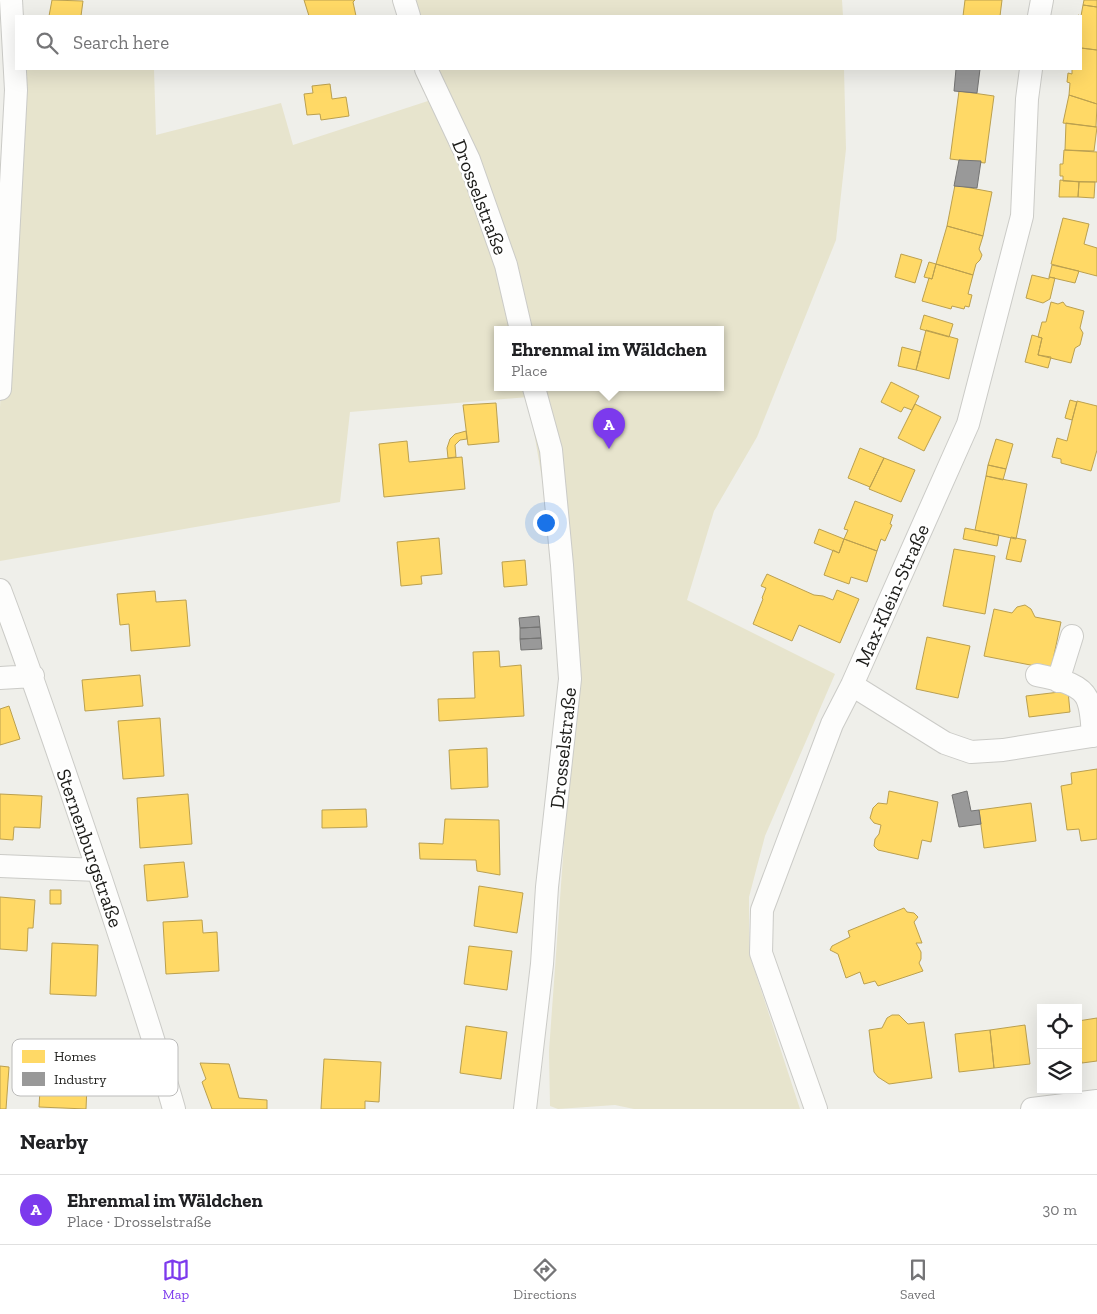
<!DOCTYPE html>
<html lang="en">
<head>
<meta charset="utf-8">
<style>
  body { margin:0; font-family:"Zilla Slab",serif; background:#f6f6f6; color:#202124 }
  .controls { position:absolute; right:15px; bottom:15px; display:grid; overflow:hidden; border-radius:0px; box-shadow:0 5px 20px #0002 }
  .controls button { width:45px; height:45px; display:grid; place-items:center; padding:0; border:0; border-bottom:1px solid #e0e0e0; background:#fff; color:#202124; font:25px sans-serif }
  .you { position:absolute; left:545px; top:522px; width:18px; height:18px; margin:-12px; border:4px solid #fff; border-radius:50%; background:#1a73e8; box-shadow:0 0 0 8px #1a73e833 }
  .badge { display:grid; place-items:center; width:32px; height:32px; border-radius:50%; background:#7c3aed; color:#fff; font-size:16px; font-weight:700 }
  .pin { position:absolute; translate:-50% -41px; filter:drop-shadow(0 1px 2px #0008) }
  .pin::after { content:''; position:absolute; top:26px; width:18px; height:15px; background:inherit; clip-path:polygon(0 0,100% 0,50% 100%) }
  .popup { position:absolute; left:494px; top:326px; width:230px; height:65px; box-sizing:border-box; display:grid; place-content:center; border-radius:0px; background:#fff; filter:drop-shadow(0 1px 4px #0005); font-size:16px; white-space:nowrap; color:#757577 }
  .popup b { font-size:19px; color:#202124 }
  .popup::after { content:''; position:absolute; left:50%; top:100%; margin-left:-10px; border:10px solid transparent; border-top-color:#fff }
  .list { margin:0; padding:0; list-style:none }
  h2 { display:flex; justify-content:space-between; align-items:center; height:65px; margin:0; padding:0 20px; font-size:21px }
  h2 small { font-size:16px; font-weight:400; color:#757577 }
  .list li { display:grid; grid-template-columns:32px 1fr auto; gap:15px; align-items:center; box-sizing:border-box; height:70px; padding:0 20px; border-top:1px solid #e0e0e0 }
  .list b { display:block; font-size:19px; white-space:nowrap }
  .list p { margin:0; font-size:16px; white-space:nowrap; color:#757577 }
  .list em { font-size:16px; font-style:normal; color:#757577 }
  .icon { flex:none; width:28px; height:28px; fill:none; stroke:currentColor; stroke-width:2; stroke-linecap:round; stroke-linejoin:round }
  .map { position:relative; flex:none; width:1097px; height:1109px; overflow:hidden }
  .search { position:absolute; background:#fff; box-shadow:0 5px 20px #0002; left:15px; right:15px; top:15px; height:55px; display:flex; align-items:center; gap:12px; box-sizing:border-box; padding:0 18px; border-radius:0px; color:#757577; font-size:19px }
  .sheet { height:135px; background:#fff }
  nav { display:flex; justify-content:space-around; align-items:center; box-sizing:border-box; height:70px; border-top:1px solid #e0e0e0; background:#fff; font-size:14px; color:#757577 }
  nav a { display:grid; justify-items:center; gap:2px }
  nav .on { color:#7c3aed }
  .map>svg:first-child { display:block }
  .green { fill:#e7e4cd; fill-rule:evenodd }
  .homes { fill:#ffd966; stroke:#bba04f }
  .industry { fill:#999; stroke:#747473 }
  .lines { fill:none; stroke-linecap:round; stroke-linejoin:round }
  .minor-casing { stroke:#cbcbc7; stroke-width:24 }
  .minor { stroke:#fdfdfc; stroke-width:22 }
  .labels { text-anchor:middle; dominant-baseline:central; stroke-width:5; stroke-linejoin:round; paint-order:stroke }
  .street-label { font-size:20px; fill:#1c1c19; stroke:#fff }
  .key { fill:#fff; stroke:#bbbbba; stroke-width:1 }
  .key-label { font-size:14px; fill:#1c1c19 }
</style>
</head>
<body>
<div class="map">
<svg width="1097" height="1109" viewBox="0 0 1097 1109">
  <rect width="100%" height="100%" fill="#efefea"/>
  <path class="green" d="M408,0H842L843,16H412Z
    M22,69H154L156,135L281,103L293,145L431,100L424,69H844L846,149L836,240L757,437L714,511L687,600L835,674L765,836L749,897V953L800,1109H634L615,1105L558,1109L550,1106L549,1051L576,677L528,397L350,412L340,502L0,561V408L16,72ZM498,330H720V388H498Z"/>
  <path class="homes" d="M52,0L83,1L81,16H49Z
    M304,0H355L353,2L356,16H309Z
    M965,0H1002L1000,16H963Z
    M1084,0H1097V7L1083,5Z
    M1083,5L1097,7V50L1081,48V16H1077L1078,15L1081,16Z
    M1081,48L1097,50V104L1069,95L1070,83L1067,82L1068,73L1072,74V69H1081Z
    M330,84L332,99L346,97L349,116L321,120L320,114L307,115L304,94L313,93L312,86Z
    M959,91L994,96L985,163L950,159Z
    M1069,95L1097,104L1096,127L1063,123Z
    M1066,123L1097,127L1094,151L1065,150Z
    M1064,150L1097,152V182L1063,181V176H1060V164H1063Z
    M1060,180L1079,182L1078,197H1059Z
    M1079,182H1095L1094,198L1078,197Z
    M955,185L992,192L983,236L947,226Z
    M1063,218L1089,224L1084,244L1097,248V276L1051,264Z
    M947,226L983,236L979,249L982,255L980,260L976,264L973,275L936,264Z
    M901,254L922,260L915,283L895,277Z
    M929,262L936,264L932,279L924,277Z
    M936,264L973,275L968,294L972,295L969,307L965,306L964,309L952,306L951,309L922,301L929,278L932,279Z
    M1052,265L1079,271L1075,283L1049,277Z
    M1032,275L1049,279V277L1055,278L1050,299L1043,303L1026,298Z
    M1051,302L1058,304L1063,302L1066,306L1084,311L1080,328L1083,333L1080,345L1075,348L1071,363L1038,355L1042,338L1038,337L1042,322H1046Z
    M924,315L953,324L949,337L920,329Z
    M926,330L958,339L949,379L916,370Z
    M1032,335L1042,338L1038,355L1051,357L1048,368L1025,362Z
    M902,347L921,352L916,370L898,366Z
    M891,382L919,396L912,410L904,407L901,412L881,402Z
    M1070,400L1077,402L1072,420L1065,418Z
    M1077,401L1097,406V450L1091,471L1061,463V459L1052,457L1057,438L1067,441Z
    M496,403L499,442L468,445L463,405Z
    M915,404L941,417L924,451L898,438Z
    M466,431L467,439L460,440L455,445L456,457L448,458L447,448L450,439L455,434Z
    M996,439L1013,444L1006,469L988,465Z
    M407,441L409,462L462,457L465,489L384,497L379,444Z
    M860,448L884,458L870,487L848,478Z
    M884,458L915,470L901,502L869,489Z
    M988,465L1006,469L1003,480L986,476Z
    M986,476L1027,484L1016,539L975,530Z
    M855,501L893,515L890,524L892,525L885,541L881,539L877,551L844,539L848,530L844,529Z
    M965,528L999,535L997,546L963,539Z
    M819,529L844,539L839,553L814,543Z
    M1011,537L1026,540L1021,562L1006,559Z
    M439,538L442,574L421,576L422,584L401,586L397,542Z
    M844,539L877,551L867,582L851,577L849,584L824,575L833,550L839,553Z
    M954,549L995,556L985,614L943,606Z
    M525,560L527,585L504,587L502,562Z
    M767,574L814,595L823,596L833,600L837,590L859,599L840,643L799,625L792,641L753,624L763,599L762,598L766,588L761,586Z
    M155,591L156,602L186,600L190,646L131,651L129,624L120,625L117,594Z
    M1025,605L1031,609L1035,617L1061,622L1051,669L984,656L994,609L1012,613L1017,607Z
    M927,637L970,646L958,698L916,689Z
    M499,651L500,667L521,665L524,716L439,721L438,699L475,698L473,652Z
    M140,675L143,706L85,711L82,680Z
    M1068,691L1070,712L1029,717L1026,696Z
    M9,706L20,739L0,745V709Z
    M160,718L164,776L123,779L118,721Z
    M487,748L488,787L451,789L449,750Z
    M1097,769V839L1081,841L1079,829L1067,830L1061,786L1072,784L1071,773Z
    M889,791L938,802L931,842L922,840L918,859L878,850L874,846L875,839L879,834L881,825L874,823L870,818L873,808L878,803L887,804Z
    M0,794L42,796L40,828L14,827L13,840L0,839Z
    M188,794L192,844L140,848L137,798Z
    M1031,803L1036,841L984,848L979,810Z
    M366,809L367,827L322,828V810Z
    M445,819L499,820L500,875L477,871L476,860L420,859L419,843L443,844Z
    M184,862L188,897L147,901L144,865Z
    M479,886L523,893L517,933L474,926Z
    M50,890H61V904H50Z
    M0,897L35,900L33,928H28L27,951L0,949Z
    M904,908L907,912L914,913L918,917L914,922L922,943H916L921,952V959L919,963L923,971L878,986L875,981L864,984L860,972L846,978L838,954L830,950L832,946L850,937L848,931Z
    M202,920L203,933L217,932L219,971L166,974L163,922Z
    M52,943L98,945L96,996L50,994Z
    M469,946L512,951L507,990L464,984Z
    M892,1015H899L908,1024L924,1022L932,1078L889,1084L878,1077L874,1072L869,1030L882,1028L887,1018Z
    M1097,1018V1061L1082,1063L1078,1043V1021Z
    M1025,1025L1030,1064L994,1068L990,1030Z
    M466,1026L507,1032L501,1079L460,1073Z
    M990,1030L994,1068L959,1072L955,1034Z
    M324,1059L381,1062L379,1102L365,1101V1109H321Z
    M70,1061L88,1062L86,1109L39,1107L41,1072L69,1073Z
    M200,1063L229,1064L239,1098L267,1100V1109H212L202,1082L206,1079Z
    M0,1066L9,1067L6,1109H0Z
    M19,1074H30V1095H19Z"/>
  <path class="industry" d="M956,69H980L977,93L954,91Z
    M959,160L981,161L977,188L954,186Z
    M539,616L540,627L520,628L519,618Z
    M540,627L541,638L520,639V628Z
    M541,638L542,649L521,650L520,639Z
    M967,791L971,811L979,810L981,824L959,827L952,795Z"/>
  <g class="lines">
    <g class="minor-casing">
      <path id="minor" d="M404,0L409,16
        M1039,16L1042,0
        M426,69L469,160L506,265L521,330
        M0,389L16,90L11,0
        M0,590C36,685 68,782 101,879C126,955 152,1031 174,1109
        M1037,675C1053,679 1082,682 1088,701C1092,711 1092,725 1093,736
        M0,678L33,676
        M1058,681L1072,636
        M852,685L945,743L971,752L1003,750L1097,735
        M0,866L98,870
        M525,1109L542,964L547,887L570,679L562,565L551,450L534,388
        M816,1109L761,953L762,910L832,724L852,685L968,424L1022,216L1027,99L1031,69
        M1032,1109L1097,1101"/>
    </g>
    <use href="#minor" class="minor"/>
  </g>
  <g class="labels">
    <g class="street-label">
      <text transform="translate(480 197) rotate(69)">Drosselstraße</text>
      <text transform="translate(892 595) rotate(-66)">Max-Klein-Straße</text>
      <text transform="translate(563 748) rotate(-84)">Drosselstraße</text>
      <text transform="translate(90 848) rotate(71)">Sternenburgstraße</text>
    </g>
  </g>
  <rect x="12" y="1039" width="166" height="57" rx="8" class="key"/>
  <rect x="22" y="1050" width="23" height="13" fill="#ffd966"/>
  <rect x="22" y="1072" width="23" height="14" fill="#999"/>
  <g class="key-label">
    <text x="54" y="1061">Homes</text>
    <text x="54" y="1084">Industry</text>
  </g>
</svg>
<div class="controls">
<button><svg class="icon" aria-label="locate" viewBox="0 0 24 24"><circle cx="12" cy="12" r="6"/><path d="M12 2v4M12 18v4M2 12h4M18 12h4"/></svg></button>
<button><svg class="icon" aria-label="layers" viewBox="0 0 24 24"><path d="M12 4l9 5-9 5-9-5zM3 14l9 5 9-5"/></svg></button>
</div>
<div class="you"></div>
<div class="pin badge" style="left:609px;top:449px">A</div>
<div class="popup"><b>Ehrenmal im Wäldchen</b>Place</div>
<div class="search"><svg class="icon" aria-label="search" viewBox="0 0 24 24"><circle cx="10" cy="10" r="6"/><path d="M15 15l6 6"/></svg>Search here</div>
</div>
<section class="sheet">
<h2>Nearby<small></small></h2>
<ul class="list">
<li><span class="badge">A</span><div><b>Ehrenmal im Wäldchen</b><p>Place · Drosselstraße</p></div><em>30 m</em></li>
</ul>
</section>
<nav>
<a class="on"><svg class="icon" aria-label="map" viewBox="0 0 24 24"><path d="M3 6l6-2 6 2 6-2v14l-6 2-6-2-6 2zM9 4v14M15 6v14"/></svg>Map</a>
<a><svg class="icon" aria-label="directions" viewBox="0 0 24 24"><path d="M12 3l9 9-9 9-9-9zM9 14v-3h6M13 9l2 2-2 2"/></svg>Directions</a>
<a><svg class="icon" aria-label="saved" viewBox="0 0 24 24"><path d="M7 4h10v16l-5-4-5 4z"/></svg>Saved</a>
</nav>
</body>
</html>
